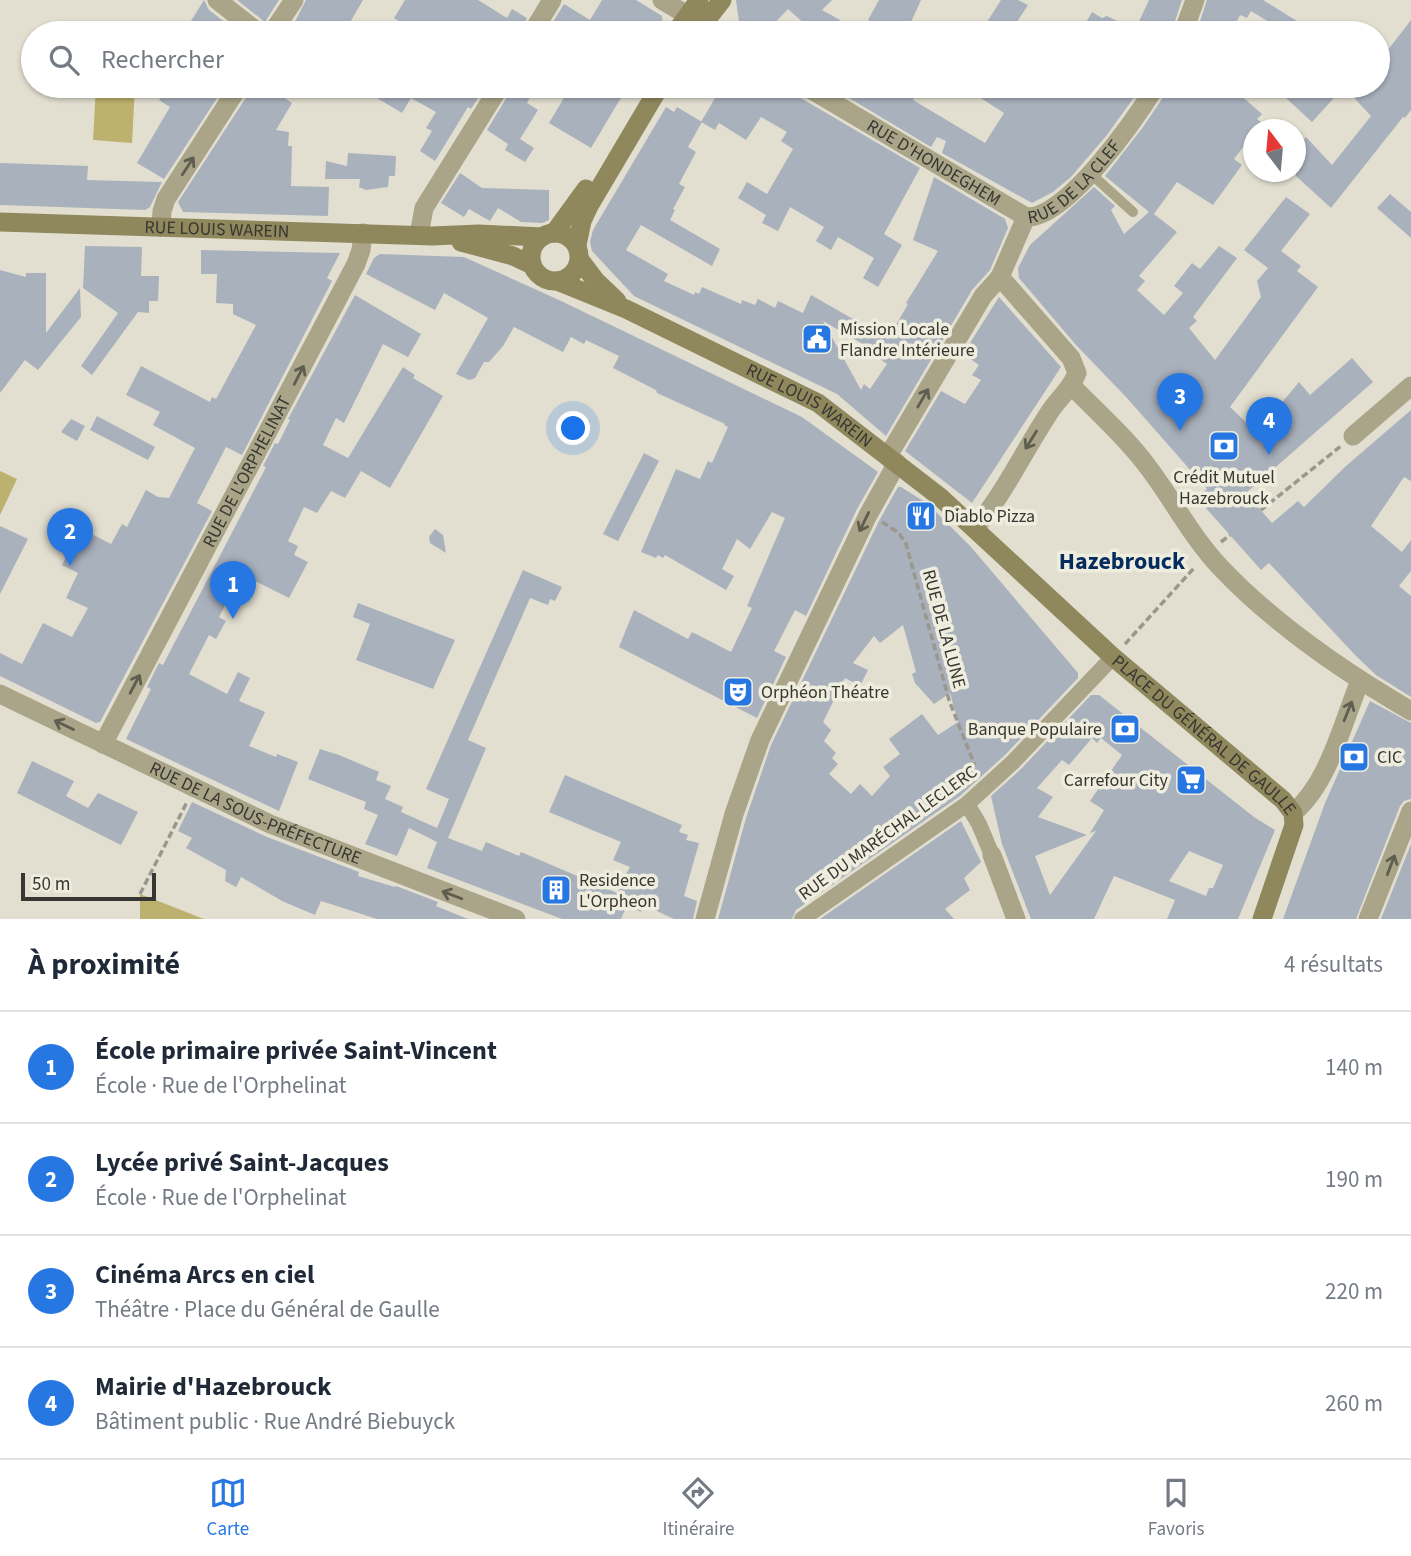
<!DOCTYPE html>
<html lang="fr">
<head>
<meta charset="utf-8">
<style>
  body { margin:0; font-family:"Source Sans 3",sans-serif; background:#f6f6f7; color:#1f2937 }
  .compass { position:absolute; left:1243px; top:119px; width:63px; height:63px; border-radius:50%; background:#fff; box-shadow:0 2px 5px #0004; rotate:344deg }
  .scale { position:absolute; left:21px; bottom:18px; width:135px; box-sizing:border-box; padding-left:7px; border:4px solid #373631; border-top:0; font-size:19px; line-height:24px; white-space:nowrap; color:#373631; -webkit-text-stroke:5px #efedde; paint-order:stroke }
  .you { position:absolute; left:574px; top:429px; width:24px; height:24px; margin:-18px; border:5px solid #fff; border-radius:50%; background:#1a73e8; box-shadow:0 0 0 10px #1a73e833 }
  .badge { display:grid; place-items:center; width:46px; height:46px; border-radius:50%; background:#2777e2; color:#fff; font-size:23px; font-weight:700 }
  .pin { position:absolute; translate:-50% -58px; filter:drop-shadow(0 2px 4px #0008) }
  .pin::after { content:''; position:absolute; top:37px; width:24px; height:21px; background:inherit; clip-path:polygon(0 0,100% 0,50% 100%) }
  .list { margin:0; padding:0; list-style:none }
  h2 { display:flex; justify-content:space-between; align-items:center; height:91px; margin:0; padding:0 28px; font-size:30px }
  h2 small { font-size:23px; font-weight:400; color:#747a83 }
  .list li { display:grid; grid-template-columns:46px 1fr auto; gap:21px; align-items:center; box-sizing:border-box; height:112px; padding:0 28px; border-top:2px solid #e0e1e3 }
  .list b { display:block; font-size:26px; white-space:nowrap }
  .list p { margin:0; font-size:23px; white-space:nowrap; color:#747a83 }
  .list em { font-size:23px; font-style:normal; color:#747a83 }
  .icon { flex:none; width:38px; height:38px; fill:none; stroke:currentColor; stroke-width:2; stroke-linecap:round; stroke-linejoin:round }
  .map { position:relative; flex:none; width:1411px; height:919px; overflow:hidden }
  .search { position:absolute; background:#fff; box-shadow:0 2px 5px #0004; left:21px; right:21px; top:21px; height:77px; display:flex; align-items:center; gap:18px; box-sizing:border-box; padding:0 24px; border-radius:38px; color:#747a83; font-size:26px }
  .sheet { height:539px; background:#fff }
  nav { display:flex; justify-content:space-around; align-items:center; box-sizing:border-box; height:98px; border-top:2px solid #e0e1e3; background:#fff; font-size:19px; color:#747a83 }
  nav a { display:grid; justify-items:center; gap:4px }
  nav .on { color:#2777e2 }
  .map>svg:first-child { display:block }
  .green { fill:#bcb16e }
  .building { fill:#a9b1bd; fill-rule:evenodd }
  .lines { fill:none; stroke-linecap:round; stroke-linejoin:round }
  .path { stroke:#9a988d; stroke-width:3.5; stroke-dasharray:7 3.5; stroke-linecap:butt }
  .service { stroke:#aaa588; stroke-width:10 }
  .pedestrian { stroke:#aaa588; stroke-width:16 }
  .minor { stroke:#aaa588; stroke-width:19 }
  .secondary { stroke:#90885d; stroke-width:19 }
  .oneway { stroke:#5f5d4f }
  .labels { text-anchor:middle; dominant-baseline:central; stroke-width:7; stroke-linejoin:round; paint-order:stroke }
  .street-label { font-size:18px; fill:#373631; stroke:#efedde }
  .poi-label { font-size:18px; fill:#373631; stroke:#efedde; text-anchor:start }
  .district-label { font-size:24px; font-weight:bold; fill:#052c5f; stroke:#efedde }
</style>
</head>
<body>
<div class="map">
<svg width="1411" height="919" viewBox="0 0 1411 919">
  <rect width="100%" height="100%" fill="#e2dfd1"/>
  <path class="green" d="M96,86H135L132,143L93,140Z
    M0,471L17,479L0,515Z
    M140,894L204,919H140Z"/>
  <path class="building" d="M204,0L209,10L239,33H207L191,21Z
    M237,0H279L265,22Z
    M306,0H363L344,33H289Z
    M405,0H478L507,18L512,9L527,18L520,33H390L399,21L394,18Z
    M602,0H636L662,16L663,26L659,33H546L564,4L590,20Z
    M736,0H832L822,10L840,20L832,33H815L788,9L770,28L763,23L754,33H748L740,29Z
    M879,0H921L906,33H892L868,20Z
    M1001,0H1018L1028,5L1017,22L1038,33H980Z
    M1149,0H1182L1171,33H1080L1092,12L1102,18L1107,16L1135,30Z
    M1207,0H1263L1316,33H1287L1251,11L1247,18L1240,15L1231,33H1196Z
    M1411,20V110L1405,118L1403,117L1331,208L1296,176V150L1306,137L1332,165L1371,116L1344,87L1312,122L1273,86H1378V63Z
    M169,86H225L164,179L137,163L170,107L159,100Z
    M251,86H258L267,92L270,88L292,103L276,130L289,132L288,146H292L291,186L329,187L328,216L183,212L178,202L249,93Z
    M357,86H486L471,109L468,107L435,161L420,151L432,131L426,128L436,112L411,98L402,113Z
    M512,86H536L527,103L538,110L520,139L534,148L525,162L505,150L508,144L487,130L510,92Z
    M571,86H628L591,148L549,123Z
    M722,86H793L799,97L920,168L884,234L902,245L878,287L863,278L874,258L838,237L831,250L816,241L824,227L790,207L778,231L762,223L766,215L738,198L747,182L767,194L793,149L781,141L787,132L761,117L746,140L719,123L715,130L701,122Z
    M829,86H920L913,100L985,143L1004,113L962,86H1052L1059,90L1061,86H1142L1107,135L1071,177L1053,192L1032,203L942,153L946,141L937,137L931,147Z
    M1168,86H1230L1262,114L1257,119L1271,130H1254V133L1234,159L1242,165L1213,205L1177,182L1154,214L1177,232L1139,276L1145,281L1137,290L1164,315L1183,293L1174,286L1192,263L1200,269L1219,246L1237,258L1193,317L1197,321L1189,328L1215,360L1261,297L1257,281L1268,268L1244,250L1286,197L1310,214L1281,251L1301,266L1297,271L1318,287L1230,407L1250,426L1254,421L1261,428L1299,382L1310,395L1352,358L1373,382L1246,493L1272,523L1298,501L1304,507L1346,466L1411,410V481L1404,477L1371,526L1402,552L1411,540V571L1399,586L1411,596V697L1376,675L1356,656L1269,563L1261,570L1197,498L1207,489L1127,398L1076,345L1019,278L1018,268L1030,245L1094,187L1115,206L1111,210L1124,234L1149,212L1105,176L1143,127L1166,93Z
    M666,107L674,112L677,107L702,122L688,147L696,152L679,184L685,187L673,209L675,210L670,220L720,249L712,266L641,225L626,250L668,274L664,281L694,295L695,292L699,294L702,287L741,304L742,300L755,305L758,299L775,308L778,301L803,313L811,295L888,339L908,304L906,303L938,251L913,240L934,177L1005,219L1008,228L990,270L972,290L886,436L837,394L634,296L592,251L590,242L593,230ZM823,321L882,355L880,359L887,364L870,389L864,384L861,390Z
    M348,153L396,156L395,176H389L388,187L366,190L359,187L360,179H325L326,161L347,166Z
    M0,163L88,166L87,180L162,182L150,207L145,210L0,205Z
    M460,173L482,188L549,190V220L542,223L521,222L498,208L490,221L469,209L464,217L441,203Z
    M1390,194L1411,212V238L1377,208Z
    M85,246L142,247L141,276H159L158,301H149V313L138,312L92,375L81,366L118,313L83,288Z
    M201,250L340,253L327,278L332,281L242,455L226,447L197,503L212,511L100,722L96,723L0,676V653L22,664L43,623L72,637L88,608L66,598L78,573L62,565L80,528L111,544L122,524L127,527L146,490L158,497L169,498L195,448L153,425L160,412L126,395L141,366L210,402L212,397L216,399L256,325L233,314V304L216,303L217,274H201Z
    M380,254L464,257L559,300L802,417L878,472L857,509L806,616L795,610L774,651L786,657L757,718L619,647L634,610L688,639L692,632L731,652L752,608L747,606L785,518L772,512L750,549L737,539L722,569L734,576L726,590L665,555L663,558L658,555L656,558L641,552L676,469L700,479L708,461L712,463L728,427L724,425L725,424L657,393L656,390L613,368L619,356L586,340L584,344L571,337L563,352L514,327L503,346L489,362H484L475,378L469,380L456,374L488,318L444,293L435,310L366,274L374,258Z
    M0,270L26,277V273H46V333L80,288L81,317L38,370L25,360L0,393Z
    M355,295L421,334L408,357L383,344L344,423L336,418L323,445L348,458L403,367L415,375L413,378L443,396L390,488L361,471L345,498L331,491L317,513L304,507L288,541L298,546L294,555L308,562L289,598L241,574L219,617L226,621L216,639L209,635L189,674L227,694L238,672L250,678L239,701L265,712L249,746L276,757L277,754L298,762L279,811L126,739L151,689L147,687L159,663L163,665L263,473L266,467L263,466L275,443L278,444L290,420L288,419Z
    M999,297L1061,367L972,503L905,451L941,391L965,404L981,380L972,375L979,365L963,354Z
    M97,416L155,447L148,460L90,430Z
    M71,419L85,426L77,441L61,432Z
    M644,453L659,461L618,541L603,534Z
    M898,487H901L928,504L971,547L1078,673V678L1006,754L960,796L796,910L792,919H718L746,818L771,745L879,521ZM903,625L916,672L912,674L915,683L934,704L950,693L958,722L938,735L922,714L889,739L900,754L883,767L890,776L872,796L860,784L851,794L829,774L838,764L832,758L836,753L824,741L831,730L823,722L845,678L860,686L868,670L853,663L874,636L880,643Z
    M0,526L28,539L0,594Z
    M435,529L443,535L446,553L430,543L429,537Z
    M523,570L562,587L555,601L550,599L548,605L530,598L468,740L486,748L448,838L482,851L486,842L519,856L521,852L617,893L630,867L613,860L621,842L549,812L565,775L682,825L679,832L688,835L686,840L699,843L684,896L697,901L693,919H674L644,905L641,912L627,905L621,919H562L427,868L437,842L409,828L397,856L365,844L378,815L364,809L366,802L308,779L320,749L339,755L379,772L376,780L391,786L385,799L403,807L401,812L437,828L449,799L426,789Z
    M358,603L455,640L433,689L356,660L370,624L353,617Z
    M1091,695H1099L1254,817L1275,830L1238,919H1167L1175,900L1114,876L1094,919H1031L1002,844L991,796L1021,769ZM1092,738L1097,743L1101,738L1122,755L1090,801L1104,810L1090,833L1096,831L1050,895L1035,856L1087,835L1038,817L1053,797L1037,788L1062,760L1069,765ZM1189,851L1223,865L1213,888H1209L1206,896L1169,881Z
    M1370,701L1411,723V799L1404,801L1400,806L1356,919H1283L1325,803Z
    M32,761L74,781L66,796L88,808L98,793L138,812L121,845L17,793Z
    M192,802L267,837L359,872L358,876L395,887L396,886L438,902L436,906L468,919H377L321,901L315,915L282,901L241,877L236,887L225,881L226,870L186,848L192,838L178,831Z
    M961,821L981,862L964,878L970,890L945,909L954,919H820Z
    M1411,844V919H1381Z"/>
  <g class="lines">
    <path class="path" d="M1261,510L1341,446
      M882,522L899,533L906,544L949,700L975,766
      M1221,542L1230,535
      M1125,644L1195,567
      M140,894L187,802"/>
    <path class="service" d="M1091,174L1133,212"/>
    <path class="pedestrian" d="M967,804L979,824L992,855
      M802,919L967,804L1013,762L1113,657"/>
    <g class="minor">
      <path d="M217,0L259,33"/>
      <path d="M662,0L687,15"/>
      <path d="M272,33L294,0"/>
      <path d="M532,33L552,0"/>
      <path d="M1183,33L1195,0"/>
      <path id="s1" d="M805,86L1026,217"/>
      <path id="s2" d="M1026,217C1066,220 1136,118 1156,86"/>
      <path d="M161,227L162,211L166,199L239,86"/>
      <path d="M419,235L424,208L500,86"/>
      <path d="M1071,385C1097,412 1126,437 1148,467C1173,500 1191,536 1220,567C1273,623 1344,672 1411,711"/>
      <path d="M1353,436L1411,386"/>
      <path d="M888,456L983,296L1000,277L1026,217"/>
      <path d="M975,528C1004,494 1024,451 1049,413C1057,400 1072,388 1077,373L1071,358L1000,277"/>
      <path id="s3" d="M0,694L270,824L516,919"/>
      <path id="s4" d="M103,744L356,264L361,250L363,233"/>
      <path d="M1293,813C1329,783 1342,724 1360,681"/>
      <path d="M992,855L1016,919"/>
      <path d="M705,919L734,814L760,740L868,515L897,463"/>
      <path d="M1368,919L1411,811"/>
    </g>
    <g class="secondary">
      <path d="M675,33L699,0"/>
      <path d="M696,33L722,0"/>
      <path id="s5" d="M0,222L432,236L479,234L542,237"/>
      <circle cx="555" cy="257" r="24"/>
      <path d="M554,233L586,189"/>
      <path d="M461,242L513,256L532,265"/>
      <path d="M577,245L582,221L589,206L660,86"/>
      <path d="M580,260L595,280L617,301"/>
      <path id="s6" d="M557,281L626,309L818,403L940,497L1113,657L1283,800L1293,813L1294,825L1262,919"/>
    </g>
  </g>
  <defs><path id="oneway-shaft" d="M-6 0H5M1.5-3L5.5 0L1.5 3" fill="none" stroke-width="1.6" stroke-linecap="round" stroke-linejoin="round" transform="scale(1.75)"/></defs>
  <g class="oneway">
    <use href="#oneway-shaft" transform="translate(188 166) rotate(-57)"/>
    <use href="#oneway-shaft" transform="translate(299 375) rotate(-63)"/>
    <use href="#oneway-shaft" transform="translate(923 398) rotate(-60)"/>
    <use href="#oneway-shaft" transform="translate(1031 440) rotate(122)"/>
    <use href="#oneway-shaft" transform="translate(864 522) rotate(116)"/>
    <use href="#oneway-shaft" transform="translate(135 684) rotate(-62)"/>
    <use href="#oneway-shaft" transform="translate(1348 711) rotate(-68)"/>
    <use href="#oneway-shaft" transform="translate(64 725) rotate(-154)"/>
    <use href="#oneway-shaft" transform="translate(1391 865) rotate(-69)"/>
    <use href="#oneway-shaft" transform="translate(452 895) rotate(-159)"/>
  </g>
  <defs>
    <g id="civic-square" transform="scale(1.575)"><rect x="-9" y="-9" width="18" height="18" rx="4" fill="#2777e2" stroke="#efedde"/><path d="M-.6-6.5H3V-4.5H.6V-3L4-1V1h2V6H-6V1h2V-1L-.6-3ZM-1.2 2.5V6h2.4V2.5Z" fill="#fff"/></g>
    <g id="bank-square" transform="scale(1.575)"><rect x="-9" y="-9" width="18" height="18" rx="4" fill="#2777e2" stroke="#efedde"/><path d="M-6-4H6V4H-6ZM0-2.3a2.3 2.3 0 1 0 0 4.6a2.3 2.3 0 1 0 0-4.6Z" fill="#fff"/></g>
    <g id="restaurant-square" transform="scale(1.575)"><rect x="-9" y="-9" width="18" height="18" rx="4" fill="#2777e2" stroke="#efedde"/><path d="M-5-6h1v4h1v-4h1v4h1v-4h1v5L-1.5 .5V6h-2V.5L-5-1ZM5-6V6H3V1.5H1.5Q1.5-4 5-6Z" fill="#fff"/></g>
    <g id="theatre-square" transform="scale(1.575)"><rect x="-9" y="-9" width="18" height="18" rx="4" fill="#2777e2" stroke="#efedde"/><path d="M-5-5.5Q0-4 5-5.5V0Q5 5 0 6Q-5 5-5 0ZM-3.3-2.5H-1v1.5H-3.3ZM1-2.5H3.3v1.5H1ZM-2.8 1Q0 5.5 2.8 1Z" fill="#fff"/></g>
    <g id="supermarket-square" transform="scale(1.575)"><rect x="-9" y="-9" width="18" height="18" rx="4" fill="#2777e2" stroke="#efedde"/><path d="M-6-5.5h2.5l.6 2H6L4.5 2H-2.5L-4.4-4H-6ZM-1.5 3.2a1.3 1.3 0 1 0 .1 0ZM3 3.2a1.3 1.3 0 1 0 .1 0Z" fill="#fff"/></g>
    <g id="building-square" transform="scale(1.575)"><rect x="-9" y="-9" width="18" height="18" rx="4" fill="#2777e2" stroke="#efedde"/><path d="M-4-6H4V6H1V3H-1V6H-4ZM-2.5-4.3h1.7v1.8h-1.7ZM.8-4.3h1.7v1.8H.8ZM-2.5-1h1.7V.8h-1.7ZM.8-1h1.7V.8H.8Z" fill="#fff"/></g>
  </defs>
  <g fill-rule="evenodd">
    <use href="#civic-square" x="817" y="339"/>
    <use href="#bank-square" x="1224" y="446"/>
    <use href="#restaurant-square" x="921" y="516"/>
    <use href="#theatre-square" x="738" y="692"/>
    <use href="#bank-square" x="1125" y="729"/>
    <use href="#bank-square" x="1354" y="757"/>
    <use href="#supermarket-square" x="1191" y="780"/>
    <use href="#building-square" x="556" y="890"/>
  </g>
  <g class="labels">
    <g class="street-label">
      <text stroke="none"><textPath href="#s1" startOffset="150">RUE D'HONDEGHEM</textPath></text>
      <text stroke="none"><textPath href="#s2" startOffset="61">RUE DE LA CLEF</textPath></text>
      <text stroke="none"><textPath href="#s5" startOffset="217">RUE LOUIS WAREIN</textPath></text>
      <text stroke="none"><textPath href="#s6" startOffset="282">RUE LOUIS WAREIN</textPath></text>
      <text stroke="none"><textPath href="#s4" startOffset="308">RUE DE L'ORPHELINAT</textPath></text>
      <text transform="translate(944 629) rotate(75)">RUE DE LA LUNE</text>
      <text stroke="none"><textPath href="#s6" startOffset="798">PLACE DU GÉNÉRAL DE GAULLE</textPath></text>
      <text stroke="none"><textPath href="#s3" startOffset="282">RUE DE LA SOUS-PRÉFECTURE</textPath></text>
      <text transform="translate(888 833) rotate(-36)">RUE DU MARÉCHAL LECLERC</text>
    </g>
    <g class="poi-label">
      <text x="840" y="329">Mission Locale<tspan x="840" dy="21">Flandre Intérieure</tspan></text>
      <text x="1224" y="477" text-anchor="middle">Crédit Mutuel<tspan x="1224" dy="21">Hazebrouck</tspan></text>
      <text x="944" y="516">Diablo Pizza</text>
      <text x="761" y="692">Orphéon Théatre</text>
      <text x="1102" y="729" text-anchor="end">Banque Populaire</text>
      <text x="1377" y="757">CIC</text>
      <text x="1168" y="780" text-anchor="end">Carrefour City</text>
      <text x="579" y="880">Residence<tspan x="579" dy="21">L'Orpheon</tspan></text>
    </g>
    <g class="district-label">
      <text x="1122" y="561">Hazebrouck</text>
    </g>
  </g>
</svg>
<svg class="compass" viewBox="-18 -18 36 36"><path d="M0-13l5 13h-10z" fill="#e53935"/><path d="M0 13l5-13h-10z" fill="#747a83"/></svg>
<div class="scale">50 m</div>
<div class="you"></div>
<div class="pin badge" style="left:233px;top:619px">1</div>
<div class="pin badge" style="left:70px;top:566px">2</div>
<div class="pin badge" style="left:1180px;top:431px">3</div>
<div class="pin badge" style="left:1269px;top:455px">4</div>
<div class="search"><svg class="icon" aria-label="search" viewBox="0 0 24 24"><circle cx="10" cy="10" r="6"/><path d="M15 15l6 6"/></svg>Rechercher</div>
</div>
<section class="sheet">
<h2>À proximité<small>4 résultats</small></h2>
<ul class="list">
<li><span class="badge">1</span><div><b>École primaire privée Saint-Vincent</b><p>École · Rue de l'Orphelinat</p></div><em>140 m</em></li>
<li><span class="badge">2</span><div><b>Lycée privé Saint-Jacques</b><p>École · Rue de l'Orphelinat</p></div><em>190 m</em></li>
<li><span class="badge">3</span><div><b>Cinéma Arcs en ciel</b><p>Théâtre · Place du Général de Gaulle</p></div><em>220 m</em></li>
<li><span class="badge">4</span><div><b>Mairie d'Hazebrouck</b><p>Bâtiment public · Rue André Biebuyck</p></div><em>260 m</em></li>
</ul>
</section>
<nav>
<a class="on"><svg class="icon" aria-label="map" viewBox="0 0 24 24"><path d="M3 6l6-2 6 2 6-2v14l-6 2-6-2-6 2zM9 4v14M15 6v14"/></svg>Carte</a>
<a><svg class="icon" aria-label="directions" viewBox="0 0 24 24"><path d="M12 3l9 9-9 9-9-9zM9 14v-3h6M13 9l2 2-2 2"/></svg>Itinéraire</a>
<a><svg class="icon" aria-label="saved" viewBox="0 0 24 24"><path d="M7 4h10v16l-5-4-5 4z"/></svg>Favoris</a>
</nav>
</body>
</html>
